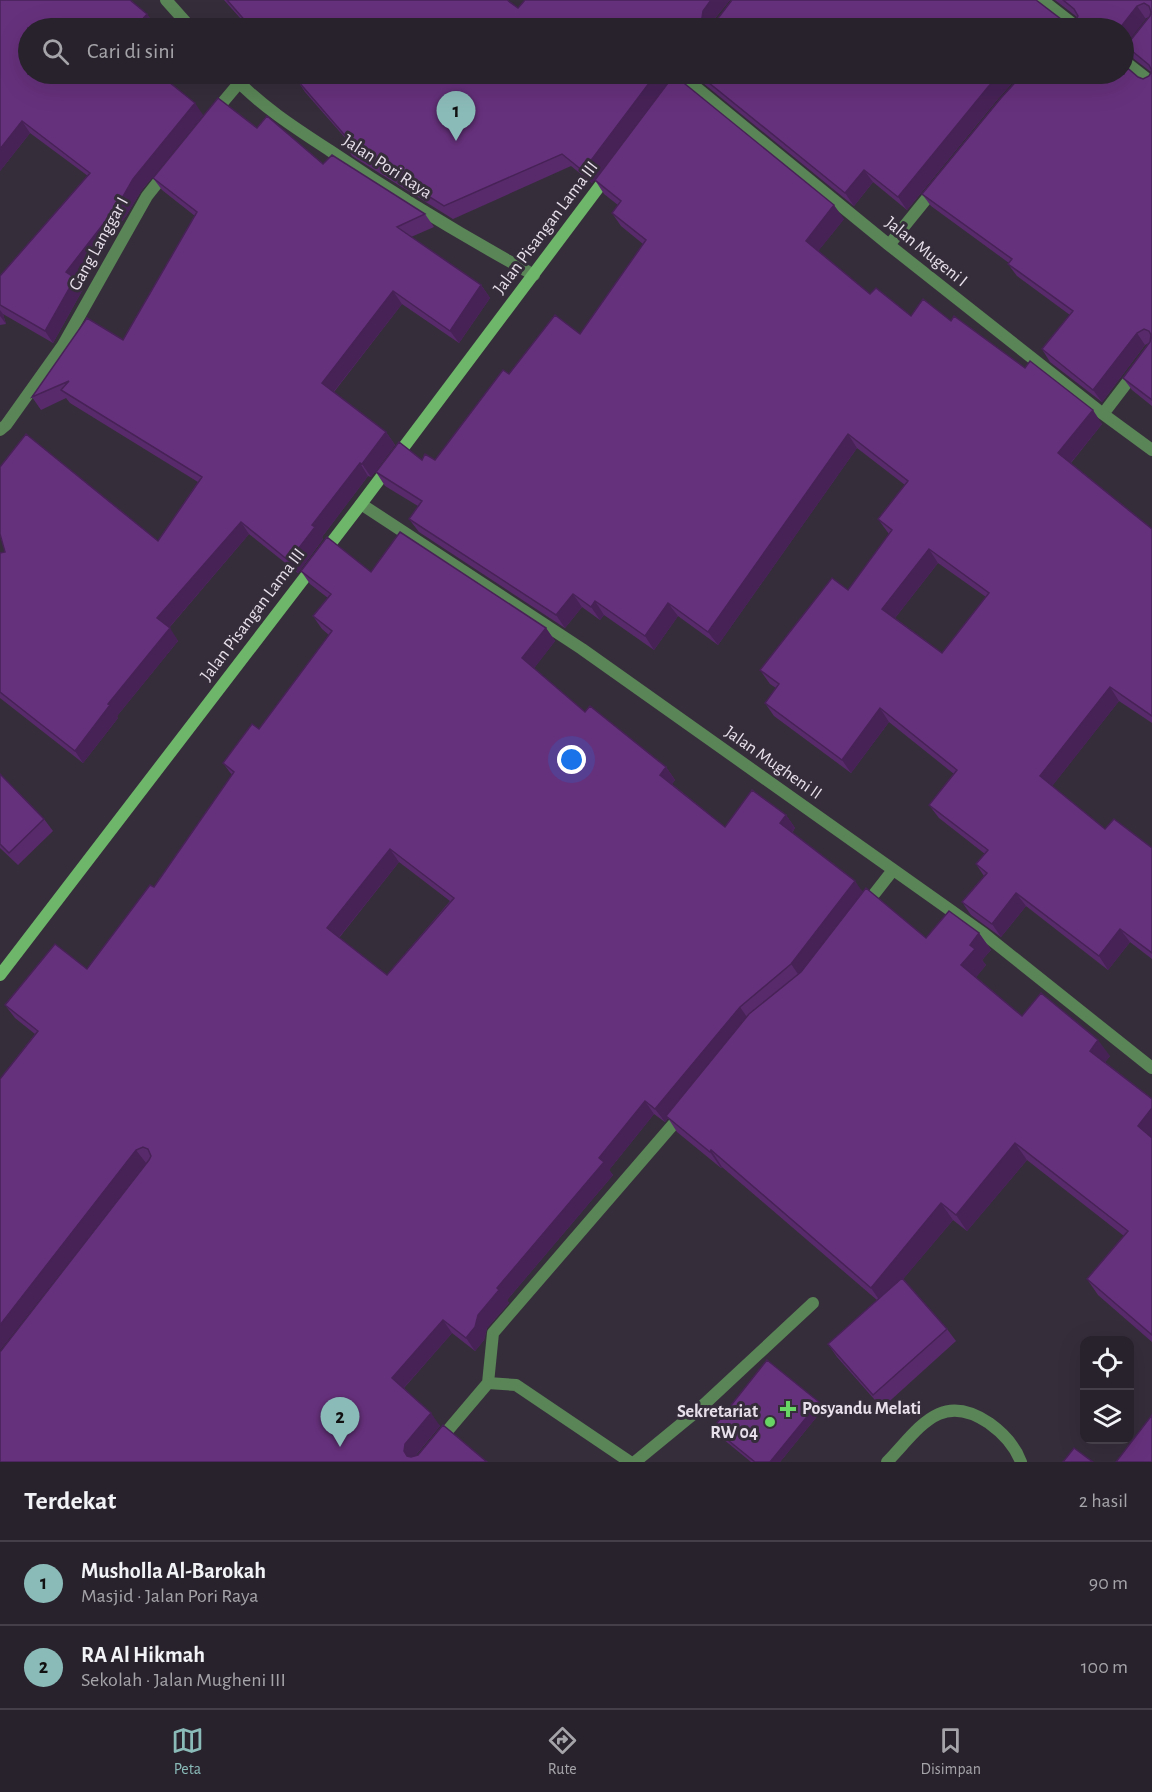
<!DOCTYPE html>
<html lang="id">
<head>
<meta charset="utf-8">
<style>
  body { margin:0; font-family:"Alegreya Sans",sans-serif; background:#342f38; color:#f1f3f6 }
  .controls { position:absolute; right:18px; bottom:18px; display:grid; overflow:hidden; border-radius:12px; box-shadow:0 6px 24px #0002 }
  .controls button { width:54px; height:54px; display:grid; place-items:center; padding:0; border:0; border-bottom:2px solid #443f48; background:#28222c; color:#f1f3f6; font:30px sans-serif }
  .you { position:absolute; left:572px; top:760px; width:21px; height:21px; margin:-15px; border:4px solid #fff; border-radius:50%; background:#1a73e8; box-shadow:0 0 0 9px #1a73e833 }
  .badge { display:grid; place-items:center; width:39px; height:39px; border-radius:50%; background:#8bbbb9; color:#111; font-size:20px; font-weight:700 }
  .pin { position:absolute; translate:-50% -50px; filter:drop-shadow(0 2px 3px #0008) }
  .pin::after { content:''; position:absolute; top:32px; width:21px; height:18px; background:inherit; clip-path:polygon(0 0,100% 0,50% 100%) }
  .list { margin:0; padding:0; list-style:none }
  h2 { display:flex; justify-content:space-between; align-items:center; height:78px; margin:0; padding:0 24px; font-size:26px }
  h2 small { font-size:20px; font-weight:400; color:#a5a4a9 }
  .list li { display:grid; grid-template-columns:39px 1fr auto; gap:18px; align-items:center; box-sizing:border-box; height:84px; padding:0 24px; border-top:2px solid #443f48 }
  .list b { display:block; font-size:22px; white-space:nowrap }
  .list p { margin:0; font-size:20px; white-space:nowrap; color:#a5a4a9 }
  .list em { font-size:20px; font-style:normal; color:#a5a4a9 }
  .icon { flex:none; width:33px; height:33px; fill:none; stroke:currentColor; stroke-width:2; stroke-linecap:round; stroke-linejoin:round }
  .map { position:relative; flex:none; width:1152px; height:1462px; overflow:hidden }
  .search { position:absolute; background:#28222c; box-shadow:0 6px 24px #0002; left:18px; right:18px; top:18px; height:66px; display:flex; align-items:center; gap:15px; box-sizing:border-box; padding:0 21px; border-radius:33px; color:#a5a4a9; font-size:22px }
  .sheet { height:246px; background:#28222c }
  nav { display:flex; justify-content:space-around; align-items:center; box-sizing:border-box; height:84px; border-top:2px solid #443f48; background:#28222c; font-size:16px; color:#a5a4a9 }
  nav a { display:grid; justify-items:center; gap:3px }
  nav .on { color:#8bbbb9 }
  .map>svg:first-child { display:block }
  .lines { fill:none; stroke-linecap:round; stroke-linejoin:round }
  .lane { stroke:#5a8657; stroke-width:12 }
  .street { stroke:#5a8657; stroke-width:12 }
  .secondary { stroke:#6eb66a; stroke-width:12 }
  .wall { fill:#582a6b; fill-rule:evenodd }
  .shaded-wall { fill:#472257 }
  .building { fill:#66317c; stroke:#472257; stroke-width:1.5; fill-rule:evenodd }
  .poi-dot { fill:#68d465; stroke:#362d3b; stroke-width:2 }
  .labels { text-anchor:middle; dominant-baseline:central; stroke-width:6; stroke-linejoin:round; paint-order:stroke }
  .street-label { font-size:18px; fill:#e7e0ea; stroke:#362d3b }
  .poi-label { font-size:18px; font-weight:bold; fill:#e7e0ea; stroke:#362d3b; text-anchor:start }
</style>
</head>
<body>
<div class="map">
<svg width="1152" height="1462" viewBox="0 0 1152 1462">
  <rect width="100%" height="100%" fill="#362d3b"/>
  <g class="lines">
    <path class="lane" d="M635,1462L697,1411L813,1303
      M887,1462C919,1429 940,1390 989,1423C1003,1433 1015,1446 1021,1462"/>
    <path class="street" d="M166,0L191,28
      M1042,0L1078,28
      M1124,58L1152,24
      M1124,61L1152,83
      M231,74C258,104 295,128 329,150C395,195 463,236 534,275
      M682,76L889,245L1103,414L1152,450
      M213,114L239,83
      M889,245L936,187
      M1103,414L1152,350
      M0,430L6,425L63,345L147,196L166,172
      M361,504L582,649L984,934L1152,1068
      M864,907L893,870
      M488,1383L493,1333L683,1113
      M488,1383L516,1385L630,1462
      M421,1462L488,1383"/>
    <path class="secondary" d="M670,92L684,74
      M0,975L361,504L608,175"/>
  </g>
  <path class="wall" d="M0,0L147,14L155,26L28,28L203,115L141,191L126,216L77,280L83,289L53,343L3,314L6,324L0,325V276L88,176L30,133L0,171Z
    M224,0H507L518,8L730,0L712,22H1065L1069,24L1075,21L1077,17L1055,0H1152V406L1132,390L1123,378L1149,343L1145,345L1102,402L1050,362L1042,349L1070,315L1017,276L1008,264L1009,263L931,206L922,194L1138,77L1143,79L1149,76L1151,72L1134,59L1126,46L1149,17L1124,28H249Z
    M301,74H674L592,183L571,166L453,219L352,156L344,143L347,140L305,92L297,80Z
    M692,74H1020L997,100L907,210L873,182L854,206Z
    M257,128L323,164L425,214L434,227L411,237L481,285L490,298L459,343L402,304L334,392L386,432L395,445L371,477L368,476L322,537L323,539L298,573L249,534L169,628L178,641L117,716L118,718L83,763L0,698V553L158,541L198,482L70,403L66,398L41,410L32,397L123,340L195,216L162,190L153,178Z
    M595,180L844,219L818,251L870,294L911,316L951,321L1102,424L1071,463L1152,529V723L1119,701L1052,786L1105,829L1152,848V959L1130,942L1108,970L1026,906L1001,937L971,915L962,902L984,876L976,864L985,854L939,818L929,805L954,774L889,722L851,773L774,716L765,703L776,688L770,684L760,670L848,590L889,534L878,519L905,485L857,448L718,645L678,616L654,650L604,615L600,620L582,607L565,628L419,532L409,519L418,506L385,486L376,472L422,460H435L509,374L580,334L643,244L621,226L612,213L618,205L604,194ZM938,563L986,597L942,653L895,618Z
    M301,571L371,572L546,628L555,641L534,668L585,712L666,767L675,780L672,784L725,827L786,815L795,828L792,833L863,892L926,938L979,933L991,950L982,960L986,965L976,977L1022,1016L1110,1056L1105,1062L1152,1099V1342L1098,1295L1087,1279L1124,1236L1027,1160L967,1231L953,1220L903,1279L947,1329L956,1341L882,1408L837,1357L828,1344L877,1300L722,1167L721,1168L677,1132L668,1118L665,1122L654,1114L609,1170L613,1175L507,1300L509,1303L487,1328L484,1340L475,1351L452,1333L404,1388L440,1426L416,1455L487,1462H0L148,1162L146,1163L0,1350V1079L35,1034L15,1018L5,1005L87,969L154,887L232,775L223,763L259,729L329,635L322,629L313,616L328,598L310,584ZM399,862L450,901L387,975L339,938Z
    M0,774L44,819L53,831L18,865L0,848Z
    M819,1402L823,1409L780,1462H751L717,1434L713,1428Z"/>
  <path class="shaded-wall" d="M711,0H730L711,23L710,28L702,18L703,11Z
    M1137,6L1146,19L1124,47V28H1120Z
    M147,14L155,26L152,28H135Z
    M656,74H674L592,183L583,171Z
    M1000,74H1020L997,100L907,210L898,197L988,87Z
    M195,103L203,115L141,191L126,216L77,280L83,289L53,343L45,331L66,272L133,179Z
    M22,121L30,133L0,171V149Z
    M864,170L873,182L854,206L845,193Z
    M834,205L844,219L815,255L806,241Z
    M481,285L490,298L459,343L450,331Z
    M393,291L402,304L331,395L322,383Z
    M0,310L3,314L6,324L0,316Z
    M1137,333L1145,345L1102,402L1093,390Z
    M1093,410L1102,424L1068,466L1058,453Z
    M386,432L395,445L371,477L362,464Z
    M848,434L857,448L718,645L708,632Z
    M360,463L368,476L322,537L323,539L298,573L289,561L312,525Z
    M241,522L249,534L166,631L157,618Z
    M929,549L938,563L891,623L882,609Z
    M573,594L582,607L565,628L556,615Z
    M595,601L604,615L600,620L591,607Z
    M668,603L678,616L654,650L645,636Z
    M170,628L178,641L117,716L118,718L83,763L75,751L108,704Z
    M546,628L555,641L532,671L522,658Z
    M1110,687L1119,701L1049,790L1040,776Z
    M880,708L889,722L851,773L842,760Z
    M666,767L675,780L669,788L660,775Z
    M786,815L795,828L789,836L780,823Z
    M390,849L399,862L336,941L327,928Z
    M855,881L864,894L800,977L791,964Z
    M1016,893L1026,906L1001,937L992,924Z
    M1120,929L1130,942L1108,970L1099,956Z
    M979,933L991,950L982,960L986,965L973,981L961,965L970,945Z
    M740,1007L749,1020L666,1116L668,1118L665,1122L655,1109Z
    M1098,1040L1110,1056L1101,1067L1090,1051Z
    M645,1101L654,1114L609,1170L613,1175L507,1300L509,1303L487,1328L484,1340L475,1351L466,1338L478,1315L497,1288L599,1158Z
    M1152,1108V1140L1138,1126Z
    M1015,1143L1027,1160L967,1231L956,1215Z
    M136,1150L146,1163L0,1350V1325Z
    M711,1150L722,1167L721,1168L710,1152Z
    M941,1203L953,1220L882,1304L871,1288Z
    M443,1320L452,1333L401,1391L392,1378Z
    M819,1402L823,1409L780,1462H770Z
    M431,1413L440,1426L414,1457L412,1462L404,1451L405,1444Z"/>
  <path class="building" d="M0,0H130L147,14L135,28H28V74H159L195,103L133,179L118,205L66,272L75,278L45,331L0,305V276L90,173L22,121L0,149Z
    M227,0H507L518,8L525,0H711L703,11L702,18L709,24L716,21L732,0H1036L1065,22L1069,24L1075,21L1078,16L1074,9L1063,0H1152V400L1123,378L1150,342L1151,335L1149,331L1144,329L1137,333L1093,390L1042,349L1073,311L1008,264L1012,259L922,194L1001,98L1023,74H1124V65L1138,77L1143,79L1149,76L1152,71L1149,65L1126,46L1150,16L1151,12L1149,6L1144,3L1137,6L1120,28H253L248,24Z
    M302,74H656L583,171L562,154L444,206L344,143L348,139L297,80Z
    M698,74H1000L988,87L898,197L864,170L845,193Z
    M674,75L834,205L806,241L870,294L876,288L911,316L923,299L951,321L954,316L1025,368L1030,361L1093,410L1058,453L1152,529V716L1110,687L1040,776L1105,829L1114,819L1152,848V953L1120,929L1099,956L1016,893L992,924L962,902L987,873L976,864L988,850L929,805L957,770L880,708L842,760L765,703L779,684L760,670L832,578L848,590L892,530L878,519L908,481L848,434L708,632L668,603L645,636L595,601L591,607L573,594L556,615L409,519L422,501L376,472L399,442L422,460L425,454L435,460L503,370L509,374L555,315L580,334L646,240L612,213L621,201L595,180ZM929,549L989,593L942,653L882,609Z
    M218,98L257,128L267,116L323,164L332,155L425,214L397,227L481,285L450,331L393,291L322,383L386,432L362,464L360,463L312,525L315,527L289,561L241,522L157,618L170,628L108,704L110,705L75,751L0,692V553L5,552L0,534V467L26,434L158,541L202,477L61,390L69,381L32,397L87,318L123,340L197,212L153,178Z
    M400,532L546,628L522,658L585,712L590,706L666,767L660,775L725,827L752,790L786,815L780,823L855,881L791,964L740,1007L655,1109L645,1101L599,1158L604,1162L497,1288L499,1290L478,1315L475,1327L466,1338L443,1320L392,1378L431,1413L405,1444L404,1451L407,1456L411,1457L418,1455L443,1425L487,1462H0V1352L149,1160L151,1156L148,1149L143,1147L136,1150L0,1325V1079L38,1031L5,1005L55,944L87,969L150,885L154,887L234,772L223,763L252,724L259,729L332,631L313,616L331,594L301,571L327,537L371,572ZM390,849L454,898L387,975L327,928Z
    M0,774L44,819L9,853L0,844Z
    M866,888L926,938L949,911L979,933L970,945L975,949L961,965L1022,1016L1041,993L1098,1040L1090,1051L1152,1099V1108L1138,1126L1152,1138V1335L1087,1279L1128,1231L1015,1143L956,1215L941,1203L871,1288L711,1150L710,1152L666,1116L749,1014L801,972Z
    M902,1278L947,1329L873,1395L828,1344Z
    M767,1360L819,1402L770,1462H755L713,1428Z
    M1152,1415V1462H1116Z
    M1074,1448L1093,1462H1063Z"/>
  <g class="poi-dot">
    <path d="M785 1400h6v6h6v6h-6v6h-6v-6h-6v-6h6z"/>
    <circle cx="770" cy="1422" r="6"/>
  </g>
  <g class="labels">
    <g class="street-label">
      <text transform="translate(387 167) rotate(33)">Jalan Pori Raya</text>
      <text transform="translate(546 228) rotate(-53)">Jalan Pisangan Lama III</text>
      <text transform="translate(99 244) rotate(-61)">Gang Langgar I</text>
      <text transform="translate(926 252) rotate(39)">Jalan Mugeni I</text>
      <text transform="translate(253 615) rotate(-53)">Jalan Pisangan Lama III</text>
      <text transform="translate(773 763) rotate(35)">Jalan Mugheni II</text>
    </g>
    <g class="poi-label">
      <text x="802" y="1409">Posyandu Melati</text>
      <text x="758" y="1412" text-anchor="end">Sekretariat<tspan x="758" dy="21">RW 04</tspan></text>
    </g>
  </g>
</svg>
<div class="controls">
<button><svg class="icon" aria-label="locate" viewBox="0 0 24 24"><circle cx="12" cy="12" r="6"/><path d="M12 2v4M12 18v4M2 12h4M18 12h4"/></svg></button>
<button><svg class="icon" aria-label="layers" viewBox="0 0 24 24"><path d="M12 4l9 5-9 5-9-5zM3 14l9 5 9-5"/></svg></button>
</div>
<div class="you"></div>
<div class="pin badge" style="left:456px;top:141px">1</div>
<div class="pin badge" style="left:340px;top:1447px">2</div>
<div class="search"><svg class="icon" aria-label="search" viewBox="0 0 24 24"><circle cx="10" cy="10" r="6"/><path d="M15 15l6 6"/></svg>Cari di sini</div>
</div>
<section class="sheet">
<h2>Terdekat<small>2 hasil</small></h2>
<ul class="list">
<li><span class="badge">1</span><div><b>Musholla Al-Barokah</b><p>Masjid · Jalan Pori Raya</p></div><em>90 m</em></li>
<li><span class="badge">2</span><div><b>RA Al Hikmah</b><p>Sekolah · Jalan Mugheni III</p></div><em>100 m</em></li>
</ul>
</section>
<nav>
<a class="on"><svg class="icon" aria-label="map" viewBox="0 0 24 24"><path d="M3 6l6-2 6 2 6-2v14l-6 2-6-2-6 2zM9 4v14M15 6v14"/></svg>Peta</a>
<a><svg class="icon" aria-label="directions" viewBox="0 0 24 24"><path d="M12 3l9 9-9 9-9-9zM9 14v-3h6M13 9l2 2-2 2"/></svg>Rute</a>
<a><svg class="icon" aria-label="saved" viewBox="0 0 24 24"><path d="M7 4h10v16l-5-4-5 4z"/></svg>Disimpan</a>
</nav>
</body>
</html>
